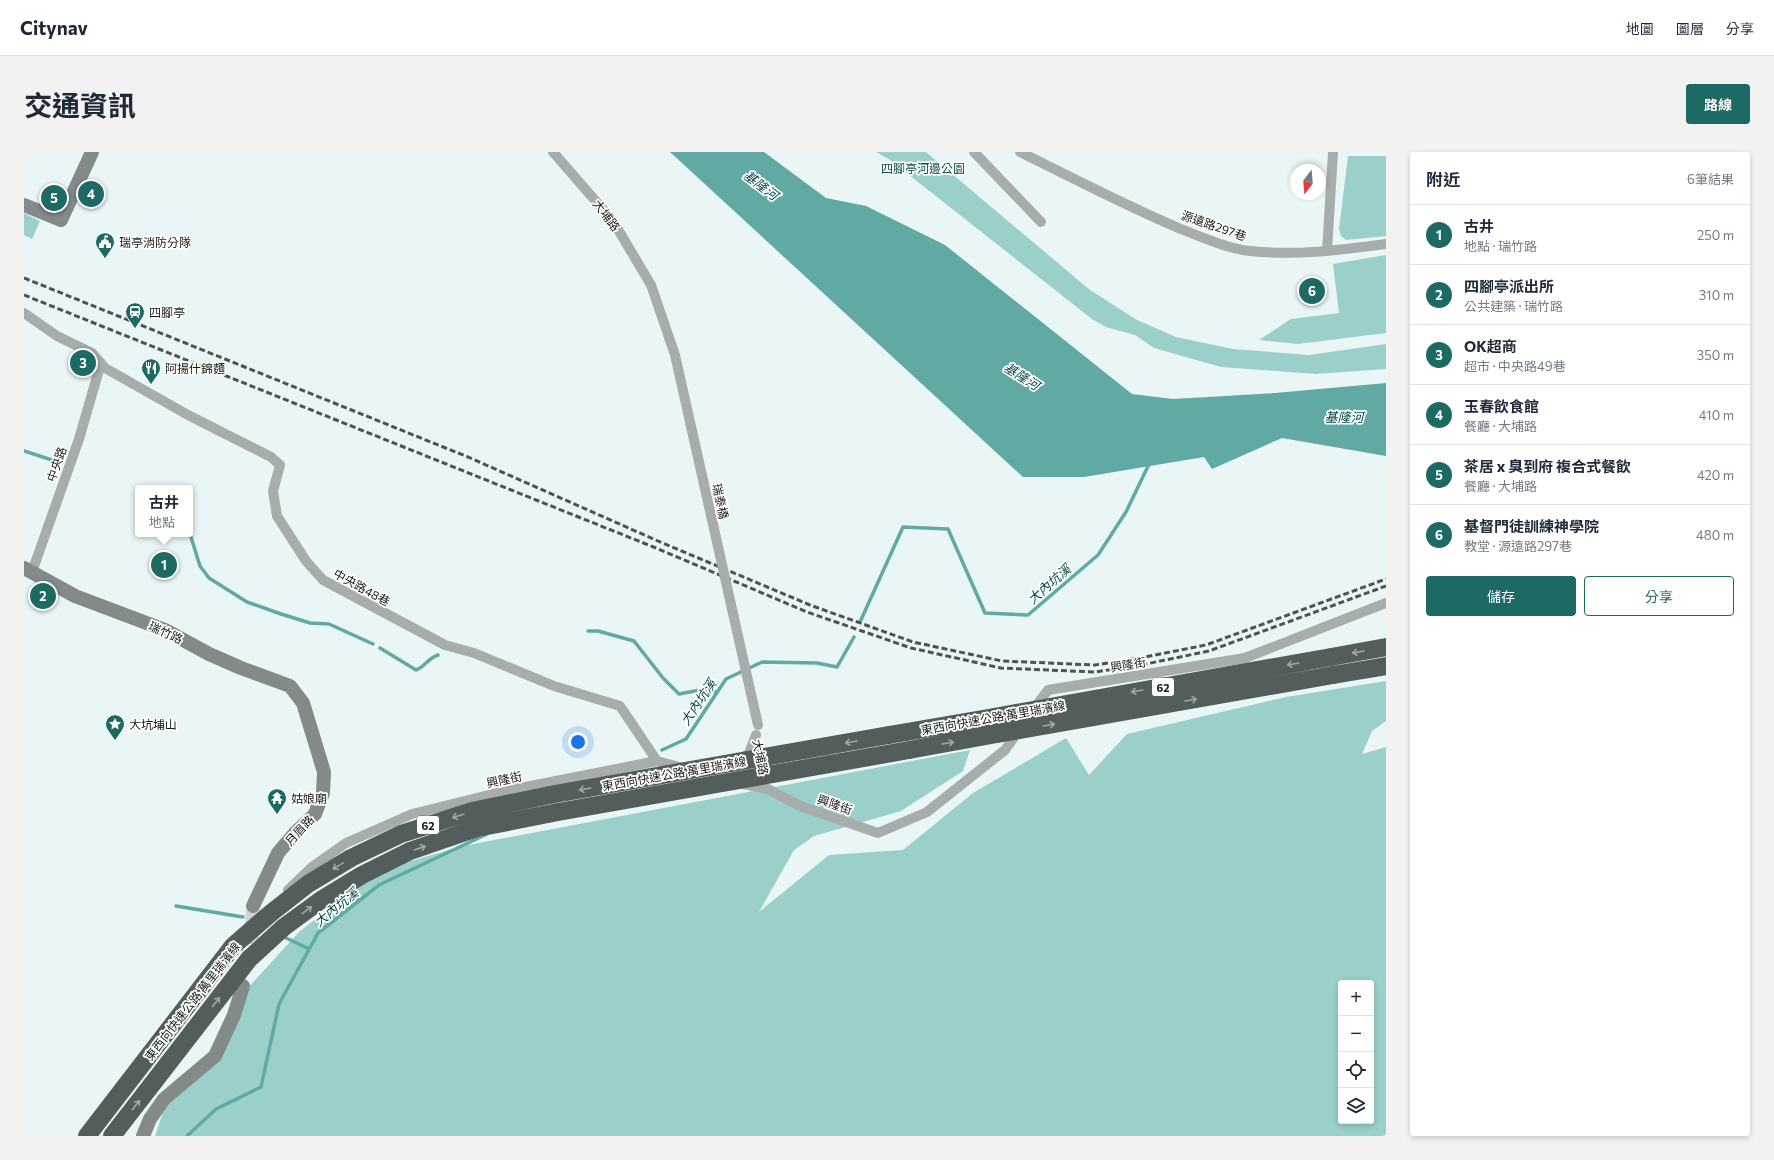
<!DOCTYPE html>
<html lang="zh-TW">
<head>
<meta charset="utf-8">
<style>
  body { margin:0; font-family:Commissioner,"Noto Sans TC",sans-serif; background:#f2f2f3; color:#1f2937 }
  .controls { position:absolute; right:12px; bottom:12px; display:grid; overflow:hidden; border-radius:4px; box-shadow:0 2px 6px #0003 }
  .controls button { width:36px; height:36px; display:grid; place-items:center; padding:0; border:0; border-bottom:1px solid #e0e1e3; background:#fff; color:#1f2937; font:20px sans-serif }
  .compass { position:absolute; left:1266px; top:12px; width:36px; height:36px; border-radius:50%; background:#fff; box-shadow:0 2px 6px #0003; rotate:196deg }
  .you { position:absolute; left:554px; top:590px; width:14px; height:14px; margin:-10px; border:3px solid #fff; border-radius:50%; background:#1a73e8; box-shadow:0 0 0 6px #1a73e833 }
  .badge { display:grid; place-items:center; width:26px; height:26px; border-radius:50%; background:#1d6964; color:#fff; font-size:13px; font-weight:700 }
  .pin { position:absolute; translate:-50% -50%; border:2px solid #fff; box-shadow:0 1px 4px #0006 }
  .popup { position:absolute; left:111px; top:333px; width:58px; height:52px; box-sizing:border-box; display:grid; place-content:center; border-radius:4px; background:#fff; filter:drop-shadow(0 1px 3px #0005); font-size:13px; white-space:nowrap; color:#747a83 }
  .popup b { font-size:15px; color:#1f2937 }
  .popup::after { content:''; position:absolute; left:50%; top:100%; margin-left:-8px; border:8px solid transparent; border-top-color:#fff }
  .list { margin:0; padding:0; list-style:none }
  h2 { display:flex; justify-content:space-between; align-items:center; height:52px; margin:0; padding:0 16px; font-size:17px }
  h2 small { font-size:13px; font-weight:400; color:#747a83 }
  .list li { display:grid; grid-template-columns:26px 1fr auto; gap:12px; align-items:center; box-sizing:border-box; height:60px; padding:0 16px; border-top:1px solid #e0e1e3 }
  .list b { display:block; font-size:15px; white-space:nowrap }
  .list p { margin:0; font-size:13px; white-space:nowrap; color:#747a83 }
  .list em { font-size:13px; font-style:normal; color:#747a83 }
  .actions { display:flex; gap:8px; padding:12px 16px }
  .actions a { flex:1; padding:9px 0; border:1px solid #1d6964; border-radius:4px; text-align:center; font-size:14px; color:#1d6964 }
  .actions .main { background:#1d6964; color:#fff }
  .icon { flex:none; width:22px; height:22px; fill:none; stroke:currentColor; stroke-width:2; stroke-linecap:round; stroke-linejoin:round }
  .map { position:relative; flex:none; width:1362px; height:984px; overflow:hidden; border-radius:4px }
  header { display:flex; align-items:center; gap:24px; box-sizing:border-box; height:56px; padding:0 20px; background:#fff; border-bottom:1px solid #e0e1e3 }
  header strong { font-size:19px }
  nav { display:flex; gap:22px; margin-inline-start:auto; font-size:14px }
  .intro { display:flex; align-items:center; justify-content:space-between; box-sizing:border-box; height:96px; padding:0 24px }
  h1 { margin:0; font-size:28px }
  .button { padding:10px 18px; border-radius:4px; background:#1d6964; color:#fff; font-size:14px; font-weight:700 }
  main { display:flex; gap:24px; padding:0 24px }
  aside { flex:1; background:#fff; border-radius:4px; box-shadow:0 2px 6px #0003 }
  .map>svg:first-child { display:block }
  .green { fill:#9bcfca; fill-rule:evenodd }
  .water { fill:#61a9a3 }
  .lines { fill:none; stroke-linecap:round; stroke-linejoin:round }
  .stream { stroke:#61a9a3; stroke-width:3.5 }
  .secondary-tunnel { stroke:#cad5d4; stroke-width:14; stroke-dasharray:14 7; stroke-linecap:butt }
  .street { stroke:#a7acac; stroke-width:10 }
  .secondary { stroke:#838a89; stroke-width:14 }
  .highway { stroke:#535d5c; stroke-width:18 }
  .rail { stroke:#4d5353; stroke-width:3; stroke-dasharray:6 3; stroke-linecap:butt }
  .street-bridge { stroke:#a7acac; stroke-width:10 }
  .highway-bridge { stroke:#535d5c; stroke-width:18 }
  .oneway { stroke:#a0a6a5 }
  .labels { text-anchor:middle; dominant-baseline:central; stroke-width:3.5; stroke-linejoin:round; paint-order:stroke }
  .shield { fill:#fff; stroke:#5d5f5f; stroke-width:1 }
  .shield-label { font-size:11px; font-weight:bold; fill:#171b1b }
  .park-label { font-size:12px; fill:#0e4f4b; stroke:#fff }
  .street-label { font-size:12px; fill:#171b1b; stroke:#fff }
  .poi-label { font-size:12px; fill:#171b1b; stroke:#fff; text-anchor:start }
  .water-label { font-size:13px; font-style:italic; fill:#034945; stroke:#fff }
</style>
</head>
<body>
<header>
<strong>Citynav</strong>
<nav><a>地圖</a><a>圖層</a><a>分享</a></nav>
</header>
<div class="intro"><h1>交通資訊</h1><a class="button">路線</a></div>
<main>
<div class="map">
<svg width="1362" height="984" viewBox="0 0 1362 984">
  <rect width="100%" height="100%" fill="#eaf6f5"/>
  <path class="green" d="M852,0H902L1066,138L1113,168L1152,185L1209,197L1285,203L1362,192V217L1292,222L1197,215L1130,196L1111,183L1082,175L1068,167L866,8Z
    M1324,4H1362V84L1322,88L1317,84L1315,77Z
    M0,61L16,69L8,87L0,83Z
    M1362,103V181L1274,192L1235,188L1267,167L1315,161L1309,112Z
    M1362,529V569L1348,579L1338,602L1362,595V984H131L142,951L195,908L222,838L275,780L329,738L369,714L439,694L946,598L939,619L877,659L790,684L770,698L735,760L805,703L879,698L949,641L1042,586L1065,623L1103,582L1262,545ZM1317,831H1347V969H1317Z"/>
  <path class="water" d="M646,0H740L802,46L842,54L921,93L1108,242L1149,247L1251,241L1362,231V304L1258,286L1188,317L1180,305L1060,325H999Z"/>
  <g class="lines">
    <path class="stream" d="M0,299L34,310
      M166,382L176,414L185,426L223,450L257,462L286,471L305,472L349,492
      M836,470L879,375L924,377L961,461L1004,463L1074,403L1102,360L1126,310
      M564,479H574L610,489L639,526L655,542L676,538L693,540
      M356,496L392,518C401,515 404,506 414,503
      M638,598L662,587L702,527L738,510L793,511L813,515L830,485
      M152,754L219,765
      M258,784L285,797
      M163,984L192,957L237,935L255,852L294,781L355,733L463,682"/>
    <path class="secondary-tunnel" d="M223,813L228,782L229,754"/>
    <path class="street" d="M529,0L589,69L627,133
      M950,0L1017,70
      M996,0C1049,26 1102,54 1157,77C1177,85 1205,97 1226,99C1272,104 1317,98 1362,92
      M1303,99L1309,0
      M0,161L33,184L68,201L81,216L164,263L247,305L256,313L249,339L253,364L282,409L299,428L421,493L450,501L530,534L596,554L633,609
      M8,420L55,287L77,211
      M1009,558L1024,538L1221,506L1362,451
      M718,608L725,601L732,583
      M719,632L744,637L776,654L854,681L903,660L981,598L995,578
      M264,738L288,715L322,691L388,662L481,639L633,609L659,616"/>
    <path class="secondary" d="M0,53L37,68L68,0
      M0,416L51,444L141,478L185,502L217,516L266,534L279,551L300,620L299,641L291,662L271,681L254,701L229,754
      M119,984L126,967L140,947L191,904L210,863L219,834"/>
    <path class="highway" d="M1307,505L1362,495
      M1309,523L1362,514
      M865,583L970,565
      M885,598L973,582"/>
    <path class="rail" d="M0,126L444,305L634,389L786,453L889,490L978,509L1071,513L1116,506L1182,493L1362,427
      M0,143L632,396L783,460L887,496L977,516L1071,520L1117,513L1185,499L1362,434"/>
    <path class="street-bridge" d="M627,133L651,203L734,573"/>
    <path class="highway-bridge" d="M970,565L1307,505
      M973,582L1309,523
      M63,984L209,794L247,761L284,732L327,706L377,682L448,659L531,642L865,583
      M88,984L225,807L260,775L297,748L338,723L386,699L453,676L534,660L885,598"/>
  </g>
  <defs><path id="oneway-shaft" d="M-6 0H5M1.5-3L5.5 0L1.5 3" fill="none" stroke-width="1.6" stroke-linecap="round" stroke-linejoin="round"/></defs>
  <g class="oneway">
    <use href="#oneway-shaft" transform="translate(1334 500) rotate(170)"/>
    <use href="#oneway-shaft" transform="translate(1269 512) rotate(170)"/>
    <use href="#oneway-shaft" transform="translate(1113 539) rotate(170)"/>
    <use href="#oneway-shaft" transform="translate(1167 548) rotate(-10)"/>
    <use href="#oneway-shaft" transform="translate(1025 573) rotate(-10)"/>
    <use href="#oneway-shaft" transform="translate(827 590) rotate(170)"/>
    <use href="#oneway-shaft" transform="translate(924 591) rotate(-10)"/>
    <use href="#oneway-shaft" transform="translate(561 637) rotate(170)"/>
    <use href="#oneway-shaft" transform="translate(434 664) rotate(163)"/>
    <use href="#oneway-shaft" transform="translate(396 696) rotate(-19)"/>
    <use href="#oneway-shaft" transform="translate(314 714) rotate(149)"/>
    <use href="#oneway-shaft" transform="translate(283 758) rotate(-37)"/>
    <use href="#oneway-shaft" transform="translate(192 850) rotate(-52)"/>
    <use href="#oneway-shaft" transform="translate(112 953) rotate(-52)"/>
  </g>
  <defs>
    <g id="civic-pin" transform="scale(1)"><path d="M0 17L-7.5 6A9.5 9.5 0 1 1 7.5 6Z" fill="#1d6964" stroke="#fff"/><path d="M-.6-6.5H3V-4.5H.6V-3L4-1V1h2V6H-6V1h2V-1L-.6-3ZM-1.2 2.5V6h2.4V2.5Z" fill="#fff"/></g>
    <g id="station-pin" transform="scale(1)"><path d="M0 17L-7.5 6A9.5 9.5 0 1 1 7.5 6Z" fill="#1d6964" stroke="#fff"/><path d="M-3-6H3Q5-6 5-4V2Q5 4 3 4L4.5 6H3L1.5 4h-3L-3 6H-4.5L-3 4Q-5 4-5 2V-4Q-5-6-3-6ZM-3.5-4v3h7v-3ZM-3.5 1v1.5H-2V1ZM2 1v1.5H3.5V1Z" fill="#fff"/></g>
    <g id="restaurant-pin" transform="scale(1)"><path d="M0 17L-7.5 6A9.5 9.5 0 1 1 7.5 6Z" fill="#1d6964" stroke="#fff"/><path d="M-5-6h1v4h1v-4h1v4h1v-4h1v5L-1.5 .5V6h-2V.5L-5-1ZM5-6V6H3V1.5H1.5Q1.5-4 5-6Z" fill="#fff"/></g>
    <g id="sight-pin" transform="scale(1)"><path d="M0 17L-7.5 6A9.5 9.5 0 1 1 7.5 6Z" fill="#1d6964" stroke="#fff"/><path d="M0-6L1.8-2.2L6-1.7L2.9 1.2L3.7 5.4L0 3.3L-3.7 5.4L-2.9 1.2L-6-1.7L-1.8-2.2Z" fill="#fff"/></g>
    <g id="temple-pin" transform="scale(1)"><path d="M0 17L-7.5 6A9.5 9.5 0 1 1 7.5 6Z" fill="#1d6964" stroke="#fff"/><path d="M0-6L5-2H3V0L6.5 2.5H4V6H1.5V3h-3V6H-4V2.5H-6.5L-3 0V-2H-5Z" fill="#fff"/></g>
  </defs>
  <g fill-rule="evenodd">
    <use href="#civic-pin" x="81" y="90"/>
    <use href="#station-pin" x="111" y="160"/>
    <use href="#restaurant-pin" x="127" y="216"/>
    <use href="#sight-pin" x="91" y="572"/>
    <use href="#temple-pin" x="253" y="646"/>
  </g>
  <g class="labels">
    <g class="shield">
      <rect x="1128" y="526" width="22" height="18" rx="3"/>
      <rect x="393" y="664" width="22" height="18" rx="3"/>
    </g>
    <g class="shield-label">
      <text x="1139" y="535">62</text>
      <text x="404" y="673">62</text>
    </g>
    <g class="park-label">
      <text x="899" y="16">四腳亭河邊公園</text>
    </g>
    <g class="street-label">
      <text transform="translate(583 63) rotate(53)">大埔路</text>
      <text transform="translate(1190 73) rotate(19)">源遠路297巷</text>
      <text transform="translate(32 312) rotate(-71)">中央路</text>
      <text transform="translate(697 349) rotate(78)">瑞泰橋</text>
      <text transform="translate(338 435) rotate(29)">中央路48巷</text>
      <text transform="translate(142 480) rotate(25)">瑞竹路</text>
      <text transform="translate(1104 512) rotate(-9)">興隆街</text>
      <text transform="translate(969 565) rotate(-10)">東西向快速公路 萬里瑞濱線</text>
      <text transform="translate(737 605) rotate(78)">大埔路</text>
      <text transform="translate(650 621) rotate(-10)">東西向快速公路 萬里瑞濱線</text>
      <text transform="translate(480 627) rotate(-12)">興隆街</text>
      <text transform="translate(811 652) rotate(19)">興隆街</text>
      <text transform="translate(275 678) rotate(-47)">月眉路</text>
      <text transform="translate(168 849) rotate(-52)">東西向快速公路 萬里瑞濱線</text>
    </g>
    <g class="poi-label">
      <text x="95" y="90">瑞亭消防分隊</text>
      <text x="125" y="160">四腳亭</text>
      <text x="141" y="216">阿揚什錦麵</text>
      <text x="105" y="572">大坑埔山</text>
      <text x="267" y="646">姑娘廟</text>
    </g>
    <g class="water-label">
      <text transform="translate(737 33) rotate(37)">基隆河</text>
      <text transform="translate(998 224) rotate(32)">基隆河</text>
      <text x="1320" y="265">基隆河</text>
      <text transform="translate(1025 432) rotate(-41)">大內坑溪</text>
      <text transform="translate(674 550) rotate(-56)">大內坑溪</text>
      <text transform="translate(312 755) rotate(-39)">大內坑溪</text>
    </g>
  </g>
</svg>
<div class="controls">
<button>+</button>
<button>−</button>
<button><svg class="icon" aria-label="locate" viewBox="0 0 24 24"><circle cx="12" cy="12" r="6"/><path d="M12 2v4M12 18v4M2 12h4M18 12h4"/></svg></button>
<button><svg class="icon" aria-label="layers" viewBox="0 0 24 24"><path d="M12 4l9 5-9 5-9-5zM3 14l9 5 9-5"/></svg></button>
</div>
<svg class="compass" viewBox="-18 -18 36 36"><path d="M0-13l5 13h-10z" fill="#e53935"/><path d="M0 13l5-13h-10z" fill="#747a83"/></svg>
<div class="you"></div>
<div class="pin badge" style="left:140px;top:413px">1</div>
<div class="popup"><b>古井</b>地點</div>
<div class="pin badge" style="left:19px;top:444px">2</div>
<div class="pin badge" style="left:59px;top:211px">3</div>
<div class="pin badge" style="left:67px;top:42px">4</div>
<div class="pin badge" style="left:30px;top:46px">5</div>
<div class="pin badge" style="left:1288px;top:139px">6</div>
</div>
<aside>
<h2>附近<small>6筆結果</small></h2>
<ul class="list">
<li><span class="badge">1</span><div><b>古井</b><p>地點 · 瑞竹路</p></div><em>250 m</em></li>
<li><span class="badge">2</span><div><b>四腳亭派出所</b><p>公共建築 · 瑞竹路</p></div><em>310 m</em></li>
<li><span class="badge">3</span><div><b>OK超商</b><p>超市 · 中央路49巷</p></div><em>350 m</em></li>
<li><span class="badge">4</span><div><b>玉春飲食館</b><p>餐廳 · 大埔路</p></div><em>410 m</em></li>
<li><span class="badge">5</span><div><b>茶居 x 臭到府 複合式餐飲</b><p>餐廳 · 大埔路</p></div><em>420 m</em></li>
<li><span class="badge">6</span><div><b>基督門徒訓練神學院</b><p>教堂 · 源遠路297巷</p></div><em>480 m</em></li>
</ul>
<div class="actions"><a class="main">儲存</a><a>分享</a></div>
</aside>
</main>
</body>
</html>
